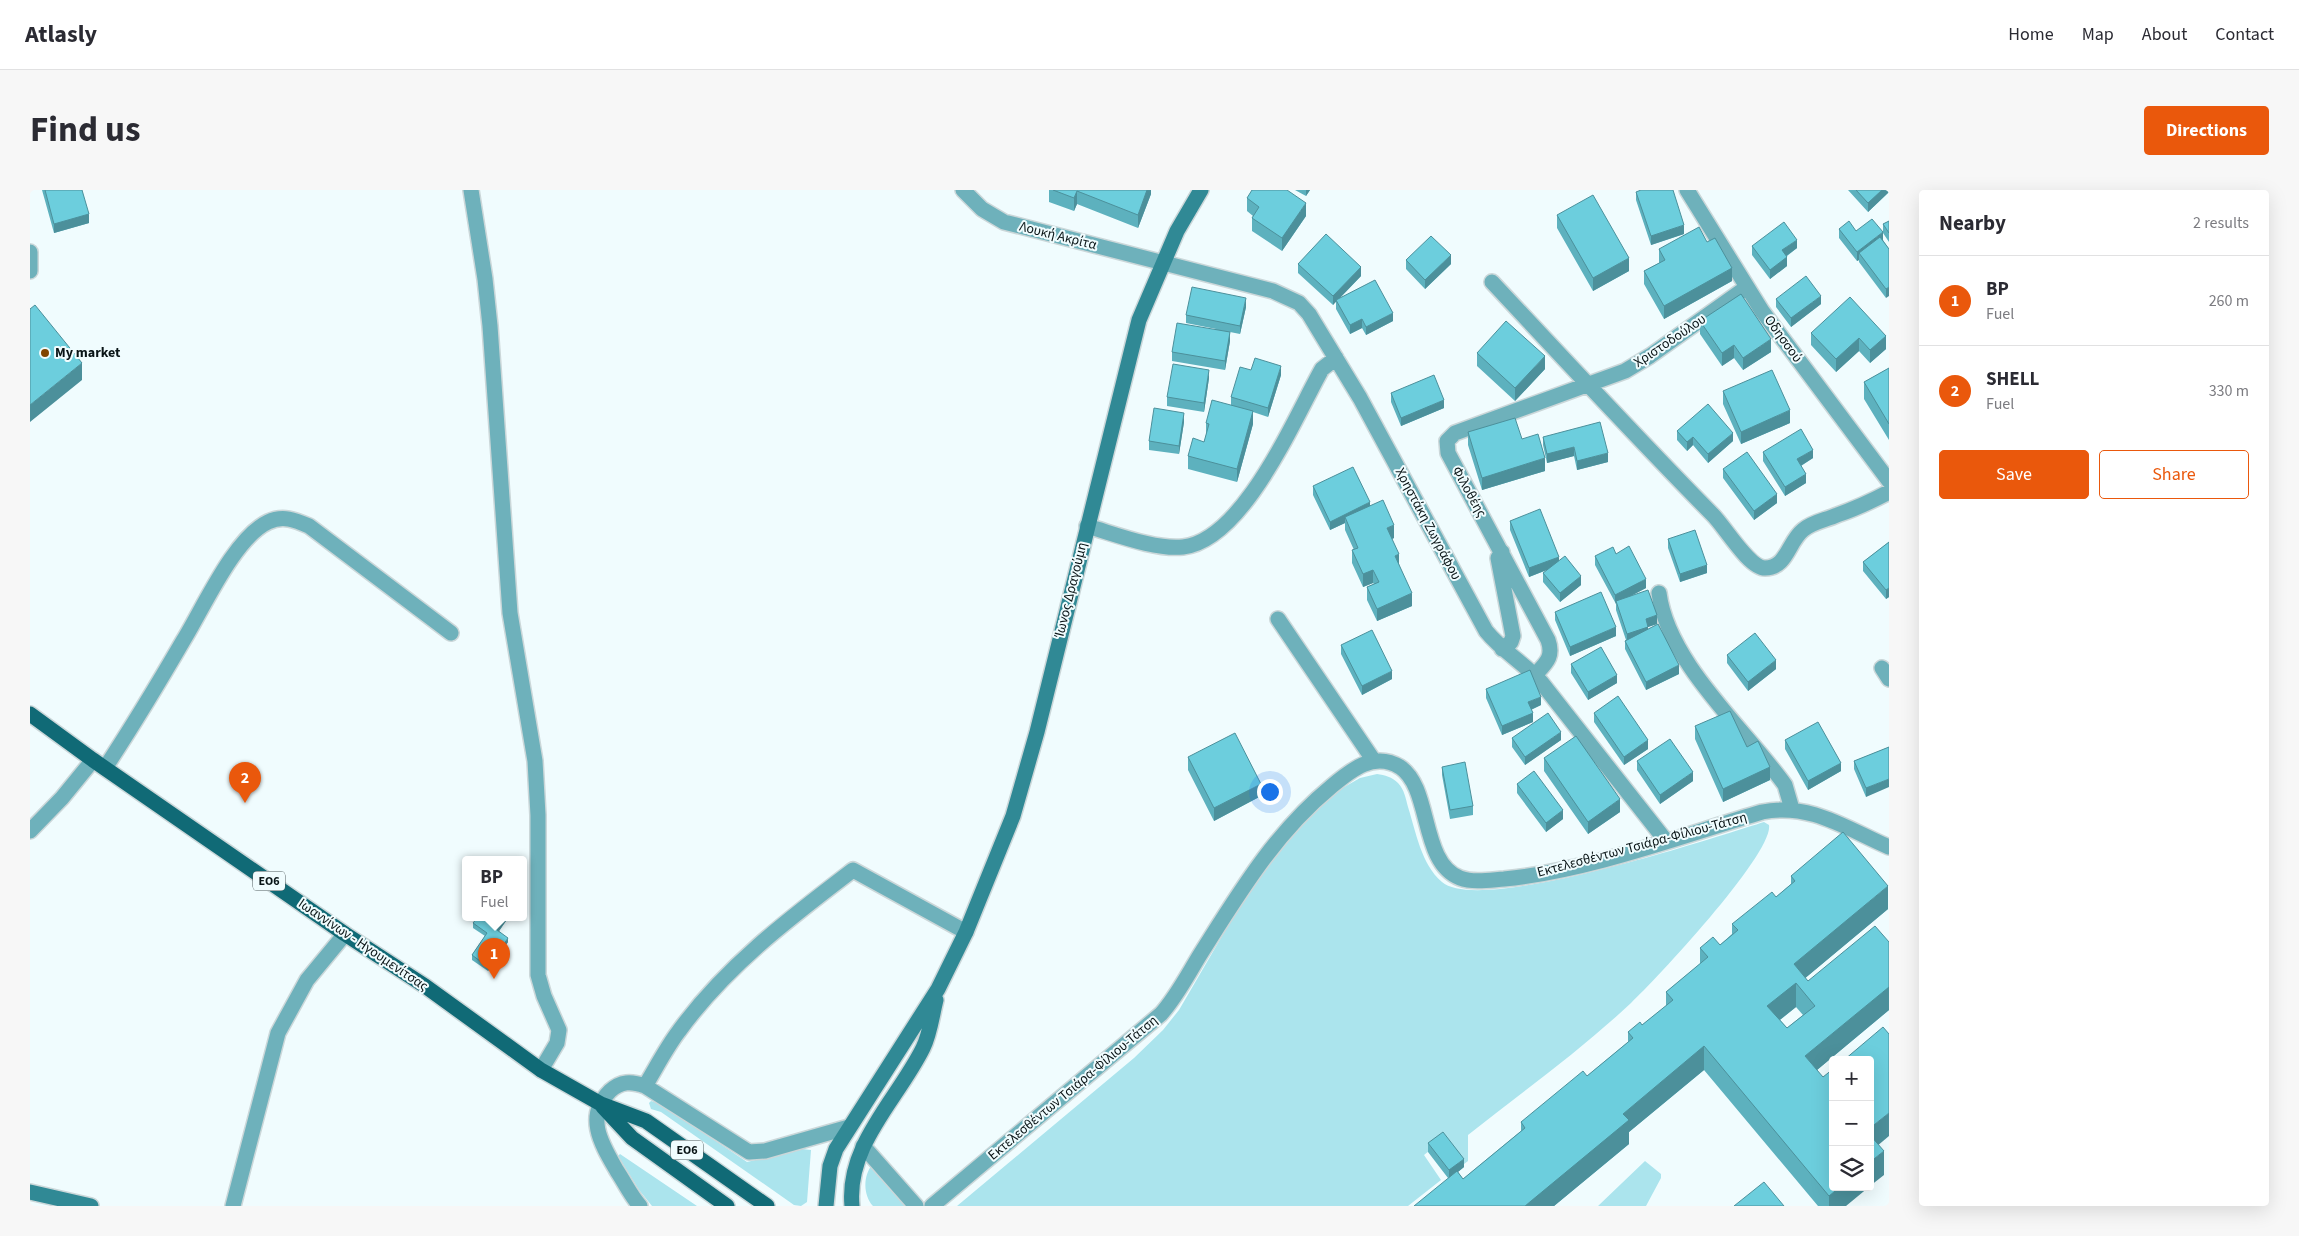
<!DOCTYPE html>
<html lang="en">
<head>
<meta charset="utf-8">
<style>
  body { margin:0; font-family:"Source Sans 3",sans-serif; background:#f7f7f7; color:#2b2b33 }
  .controls { position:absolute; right:15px; bottom:15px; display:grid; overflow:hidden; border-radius:5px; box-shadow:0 5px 20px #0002 }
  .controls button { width:45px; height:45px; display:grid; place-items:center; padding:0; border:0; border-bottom:1px solid #e1e1e2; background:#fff; color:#2b2b33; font:25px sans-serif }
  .you { position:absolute; left:1239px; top:601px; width:18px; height:18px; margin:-12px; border:4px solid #fff; border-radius:50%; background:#1a73e8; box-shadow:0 0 0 8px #1a73e833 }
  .badge { display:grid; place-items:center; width:32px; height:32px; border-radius:50%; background:#ea580c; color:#fff; font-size:16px; font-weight:700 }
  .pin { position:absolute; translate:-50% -41px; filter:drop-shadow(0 1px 2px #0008) }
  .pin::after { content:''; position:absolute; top:26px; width:18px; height:15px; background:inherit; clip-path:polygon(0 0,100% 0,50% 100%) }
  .popup { position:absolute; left:432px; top:666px; width:65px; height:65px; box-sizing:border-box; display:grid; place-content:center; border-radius:5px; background:#fff; filter:drop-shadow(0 1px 4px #0005); font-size:16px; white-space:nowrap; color:#7c7c81 }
  .popup b { font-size:19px; color:#2b2b33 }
  .popup::after { content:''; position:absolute; left:50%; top:100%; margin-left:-10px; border:10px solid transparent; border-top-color:#fff }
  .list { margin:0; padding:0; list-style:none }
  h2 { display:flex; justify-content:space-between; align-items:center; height:65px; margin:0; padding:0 20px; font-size:21px }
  h2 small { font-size:16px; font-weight:400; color:#7c7c81 }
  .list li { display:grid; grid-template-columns:32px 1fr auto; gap:15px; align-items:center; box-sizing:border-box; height:90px; padding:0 20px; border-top:1px solid #e1e1e2 }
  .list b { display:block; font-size:19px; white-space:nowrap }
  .list p { margin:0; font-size:16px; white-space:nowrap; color:#7c7c81 }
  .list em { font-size:16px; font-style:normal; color:#7c7c81 }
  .actions { display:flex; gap:10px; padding:15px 20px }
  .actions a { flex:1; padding:11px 0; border:1px solid #ea580c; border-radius:5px; text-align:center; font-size:18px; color:#ea580c }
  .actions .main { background:#ea580c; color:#fff }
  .icon { flex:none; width:28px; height:28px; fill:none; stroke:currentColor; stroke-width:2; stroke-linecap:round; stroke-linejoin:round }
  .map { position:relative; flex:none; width:1859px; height:1016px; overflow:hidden; border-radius:5px }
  header { display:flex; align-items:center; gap:30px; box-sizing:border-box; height:70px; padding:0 25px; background:#fff; border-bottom:1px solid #e1e1e2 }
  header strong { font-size:24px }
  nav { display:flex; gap:28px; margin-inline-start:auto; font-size:18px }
  .intro { display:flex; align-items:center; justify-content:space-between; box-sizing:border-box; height:120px; padding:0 30px }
  h1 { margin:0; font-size:35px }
  .button { padding:12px 22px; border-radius:5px; background:#ea580c; color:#fff; font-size:18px; font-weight:700 }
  main { display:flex; gap:30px; padding:0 30px }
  aside { flex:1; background:#fff; border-radius:5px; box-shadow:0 5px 20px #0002 }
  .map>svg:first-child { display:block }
  .green { fill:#abe4ed }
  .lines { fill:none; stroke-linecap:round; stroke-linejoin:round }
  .street-casing { stroke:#cbd7d9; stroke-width:18 }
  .secondary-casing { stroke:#cbd7d9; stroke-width:18 }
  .primary-casing { stroke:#cbd7d9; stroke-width:18 }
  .street { stroke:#6eb1bb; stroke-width:15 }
  .secondary { stroke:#308995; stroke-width:15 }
  .primary { stroke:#106a76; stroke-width:15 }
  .wall { fill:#5db1be; fill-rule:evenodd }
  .shaded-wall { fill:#4c909b }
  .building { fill:#6ccedd; stroke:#4c909b; fill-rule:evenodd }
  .poi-dot { fill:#814400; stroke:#f0fcfe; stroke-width:2 }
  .labels { text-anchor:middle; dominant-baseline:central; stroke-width:4; stroke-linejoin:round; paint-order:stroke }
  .shield { fill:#f0fcfe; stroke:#4e5a5c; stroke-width:1 }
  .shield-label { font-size:12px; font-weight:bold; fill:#091416 }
  .street-label { font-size:14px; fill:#091416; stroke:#f0fcfe }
  .poi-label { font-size:14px; font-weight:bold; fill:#091416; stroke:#f0fcfe; text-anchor:start }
</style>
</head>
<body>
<header>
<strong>Atlasly</strong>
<nav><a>Home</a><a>Map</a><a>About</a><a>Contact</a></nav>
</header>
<div class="intro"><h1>Find us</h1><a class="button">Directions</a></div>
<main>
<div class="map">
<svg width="1859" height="1016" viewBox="0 0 1859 1016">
  <rect width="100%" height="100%" fill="#f0fcfe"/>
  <path class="green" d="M1347,584C1355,585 1362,587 1368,593C1374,599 1376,609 1378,617C1386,642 1391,674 1412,692C1450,725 1683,648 1734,632L1739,635C1744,663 1626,790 1601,813C1550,861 1492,902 1438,945V971L1434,974L1415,948L1394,965L1411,990L1378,1016H927L1104,868L1133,840L1149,820L1216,705L1255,654L1293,614L1309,600L1330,588Z
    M621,911L631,914L717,972L772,959L781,960L777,1012L771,1016L764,1015L631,922L621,919L619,913Z
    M588,966L590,964L667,1016H622L609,1000Z
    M1615,971L1631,984V988L1616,1016H1568Z
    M842,975L876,1016H843C833,1005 833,986 842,975Z"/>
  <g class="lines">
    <g class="street-casing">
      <path id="street" d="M441,0L455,89L460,136L480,423L505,571L508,625V785L514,806L529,840L527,853L511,880
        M933,0L952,19L974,32L1243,101L1269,113L1279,124L1330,208L1456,441C1472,461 1494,473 1511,492L1636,651
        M1657,0L1732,121L1859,291
        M0,62V81
        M1462,92C1535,170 1608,249 1683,325C1695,337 1719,378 1735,378C1757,378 1758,352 1773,340C1782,332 1796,330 1807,325C1825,319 1842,311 1859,302
        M1057,336C1085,344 1125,360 1153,357C1214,350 1265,227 1292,179L1306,168
        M1629,403C1638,473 1715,539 1755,595L1762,619
        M1248,429L1344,571
        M1472,459L1481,452L1483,446L1468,368L1472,362
        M1852,478L1859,489
        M1505,485C1516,473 1524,467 1518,450L1418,263L1417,251L1425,243L1595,181L1620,166L1717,97
        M75,578C102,537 128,494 153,451C173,419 204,348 238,332C253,325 265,330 279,336L421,443
        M0,641L32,608L63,570
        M615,896C626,878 636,858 649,841C696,776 760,728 823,680L936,742
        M833,956L886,1016
        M203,1016L248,843L277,790L315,744
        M610,1016C601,1006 595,993 587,981C572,955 554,927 580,901C591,891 601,891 615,896L719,962L735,961L819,937
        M902,1016L1131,824C1148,805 1159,782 1173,760C1211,700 1246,642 1302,596C1321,580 1344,561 1370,577C1402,598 1390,673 1430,688C1444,693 1460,690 1474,689C1558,681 1651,646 1732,622C1780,612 1817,639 1859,657"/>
    </g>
    <g class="secondary-casing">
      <path id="secondary" d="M0,1002L61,1016
        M796,1016L800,976L806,959L908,799L936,742L983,626L1007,542L1109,130L1147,41L1171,0
        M822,1016C816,955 868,909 893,858C900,844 902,826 906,810"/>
    </g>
    <g class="primary-casing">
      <path id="primary" d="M0,524L63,570L315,744L395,796L511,880L571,914L616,931L737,1016
        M573,917L602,948L697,1016"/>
    </g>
    <use href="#street" class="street"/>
    <use href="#secondary" class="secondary"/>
    <use href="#primary" class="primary"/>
  </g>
  <path class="wall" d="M12,0H52L59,33L24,43Z
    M1019,0H1121V4L1108,38L1047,14L1044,21L1019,12Z
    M1265,0H1280L1276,6Z
    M1818,0H1859V2L1838,22Z
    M1606,2L1654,44L1621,55L1606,10Z
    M1217,8L1276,26L1252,61L1222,41V28L1223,26L1217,21Z
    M1527,25L1599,81L1563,101L1527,38Z
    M1859,31V52L1853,43V34Z
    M1809,39L1853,50L1859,59L1856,108L1829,72V70L1827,71L1809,48Z
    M1677,52L1702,91L1634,129L1614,94V81L1629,73V59Z
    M1722,56L1767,58L1757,66V76L1740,89L1722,65Z
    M1376,70L1421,74L1395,99L1376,79Z
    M1268,74L1331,86L1308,110L1363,131L1336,145L1332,138L1320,144L1306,119V111L1303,115L1268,83Z
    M1746,109L1791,114L1761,137L1746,117Z
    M1216,117L1210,144L1200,142V151L1195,180L1142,171V162L1186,139L1156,133V125Z
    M1670,131L1741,162L1713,180L1704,168L1692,176L1670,144Z
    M1781,143L1856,146V159L1840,173L1829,161L1806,182L1781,155Z
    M1447,163L1515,179L1485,211L1447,176Z
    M1859,178V250L1834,209V192Z
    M1221,180L1251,185L1238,227L1223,222V234L1207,292L1158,279V266L1174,252L1176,245V233L1201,215V207Z
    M1179,188L1174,222L1137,216V207Z
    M1693,201L1760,233L1711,254L1693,214Z
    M1361,203L1414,218L1371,236L1361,212Z
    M1154,232L1149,264L1119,260V251Z
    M1647,241L1703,251L1678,273L1663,255L1657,261L1647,250Z
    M1438,242L1492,249L1515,281L1452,300L1438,255Z
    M1513,247L1578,272L1547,280L1544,266L1517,273L1513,255Z
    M1733,262L1783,268L1771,276L1776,293L1755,306L1733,271Z
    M1693,279L1747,313L1724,330L1693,288Z
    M1283,296L1340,315L1364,348L1362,349L1369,374L1382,416L1347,431L1337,410V397L1344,394L1343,393L1333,397L1322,373V360H1324L1315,340V333L1300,340L1283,305Z
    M1480,331L1529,371L1551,395L1530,412L1513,392V383L1517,380L1499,387L1480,340Z
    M1638,349L1677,383L1650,392L1638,358Z
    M1859,352V407L1856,409L1833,381V372Z
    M1586,364L1616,398L1601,406L1627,434L1618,437V439L1649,484L1616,500L1595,459V451L1596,450L1586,420V414L1565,375V366Z
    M1525,422L1586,446L1540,466L1525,430Z
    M1311,455L1362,489L1332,505L1311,464Z
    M1697,465L1746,479L1718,501L1697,473Z
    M1541,474L1587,493L1558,510L1541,483Z
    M1456,499L1511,515L1501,520L1503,532L1472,545L1456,508Z
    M1564,523L1618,559L1594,575L1564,532Z
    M1665,536L1717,557L1740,590L1693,612L1665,549Z
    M1482,548L1531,550L1495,575L1482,557Z
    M1755,550L1811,581L1778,600L1755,559Z
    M1859,557L1836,607L1824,579V571Z
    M1158,567L1231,606L1184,631L1158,580Z
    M1514,568L1590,622L1558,644L1514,581Z
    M1607,571L1663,591L1630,614L1607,580Z
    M1412,577L1443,616V625L1420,629L1412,585Z
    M1487,594L1533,629L1516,642L1487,603Z
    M1761,686L1858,719L1775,788L1778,791L1859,752V820L1787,880L1816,1016H1788L1674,880L1599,942V954L1524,1016L1418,988L1398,962V953L1434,977L1428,982L1433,989L1491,941V932L1557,886L1598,852V842L1612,835L1636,816V802L1670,774V758L1690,755L1702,744V734L1746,707L1761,694ZM1766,817L1773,825L1757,838L1750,830Z
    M478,728L469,741L478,752L458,781L442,770V765L455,746L443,738V733Z"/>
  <path class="shaded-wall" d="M1117,0H1121V4L1108,38V25Z
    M1276,0H1280L1276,6Z
    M1852,0H1859V2L1838,22V13Z
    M1047,1V14L1044,21V8Z
    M1276,13V26L1252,61V48Z
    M59,24V33L24,43V34Z
    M1654,35V44L1621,55V46Z
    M1853,42V51L1829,63V70L1827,71V62Z
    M1767,50V58L1752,69V60Z
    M1421,65V74L1395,99V90Z
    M1757,67V76L1740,89V80Z
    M1599,68V81L1563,101V88Z
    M1331,77V86L1303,115V106Z
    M1702,78V91L1634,129V116Z
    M1859,97V106L1856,108V99Z
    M1791,106V114L1761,137V128Z
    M1216,108V117L1210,144V136Z
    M1363,123V131L1336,145V137Z
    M1332,129V138L1320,144V135Z
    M1200,142V151L1195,180V171Z
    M1856,146V159L1840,173V160Z
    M1829,148V161L1806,182V169Z
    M1741,149V162L1713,180V168Z
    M1704,155V168L1692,176V163Z
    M1515,166V179L1485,211V198Z
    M52,173V190L0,232V215Z
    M1251,176V185L1238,227V218Z
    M1179,180V188L1174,222V213Z
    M1414,210V218L1371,236V228Z
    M1760,220V233L1711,254V242Z
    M1223,221V234L1207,292V279Z
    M1154,223V232L1149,264V256Z
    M1703,243V251L1678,273V264Z
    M1663,247V255L1657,261V252Z
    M1544,257V266L1517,273V264Z
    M1783,260V268L1767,278V269Z
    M1578,263V272L1547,280V271Z
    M1515,268V281L1452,300V288Z
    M1776,284V293L1755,306V297Z
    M1747,304V313L1724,330V321Z
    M1340,312V321L1315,327V333L1300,340V332Z
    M1364,335V348L1357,351V338Z
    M1369,364V376L1365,366Z
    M1529,367V375L1499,387V378Z
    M1677,375V383L1650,392V384Z
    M1343,380V393L1333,397V384Z
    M1551,386V395L1530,412V403Z
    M1616,389V398L1587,413L1586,411L1585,414V405Z
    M1859,398V407L1856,409V400Z
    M1382,403V416L1347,431V419Z
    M1627,425V434L1618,437V446L1597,453V444L1616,429Z
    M1586,437V446L1540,466V457Z
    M1746,470V479L1718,501V492Z
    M1649,475V484L1616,500V492Z
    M1362,481V489L1332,505V496Z
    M1587,485V493L1558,510V502Z
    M1511,507V515L1498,521V512Z
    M1503,523V532L1472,545V536Z
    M1531,542V550L1495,575V567Z
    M1618,550V559L1594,575V567Z
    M1811,573V581L1778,600V591Z
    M1740,577V590L1693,612V599Z
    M1663,582V591L1630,614V605Z
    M1859,589V597L1836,607V598Z
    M1231,594V606L1184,631V618Z
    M1590,609V622L1558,644V632Z
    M1533,620V629L1516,642V633Z
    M1858,696V719L1767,795L1766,793V817L1737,840V816L1764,774Z
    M475,728H478L467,744V740Z
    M478,748V752L458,781V777Z
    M1859,797V820L1775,890V866Z
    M1674,856V880L1599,942V954L1524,1016H1495L1593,924Z
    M1859,923V946L1840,962V938Z
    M1854,961V985L1840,996V972Z
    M1434,969V977L1419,989V980Z
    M1810,997H1839L1816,1016H1799V1006Z"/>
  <path class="building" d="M15,0H52L59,24L24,34Z
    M1023,0H1117L1108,25L1047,1L1044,8Z
    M1222,0H1257L1276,13L1252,48L1222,28L1229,17L1217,8Z
    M1611,0H1643L1654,35L1621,46L1606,2Z
    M1826,0H1852L1838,13Z
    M1563,5L1599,68L1563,88L1527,25Z
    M1842,29L1853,42L1827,62L1809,39L1819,31L1826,41Z
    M1859,31V43L1853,34Z
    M1754,32L1767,50L1752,60L1757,67L1740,80L1722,56Z
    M1669,37L1677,52L1685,48L1702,78L1634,116L1614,81L1635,70L1629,59Z
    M1296,44L1331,77L1303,106L1268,74Z
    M1401,46L1421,65L1395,90L1376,70Z
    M1850,47L1859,59V97L1856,99L1829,63Z
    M1776,86L1791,106L1761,128L1746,109Z
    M1345,90L1363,123L1336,137L1332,129L1320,135L1306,110Z
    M1162,97L1216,108L1210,136L1156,125Z
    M1711,104L1741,149L1713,168L1704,155L1692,163L1670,131Z
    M1820,107L1856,146L1840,160L1829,148L1806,169L1781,143Z
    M5,115L52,173L0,215V119Z
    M1476,131L1515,166L1485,198L1447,163Z
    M1147,133L1200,142L1195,171L1142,162Z
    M1225,168L1251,176L1238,218L1201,207L1210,177L1221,180Z
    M1143,174L1179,180L1174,213L1137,207Z
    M1859,178V234L1834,192Z
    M1742,180L1760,220L1711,242L1693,201Z
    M1404,185L1414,210L1371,228L1361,203Z
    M1182,210L1223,221L1207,279L1158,266L1163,248L1174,252L1179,234L1176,233Z
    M1678,214L1703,243L1678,264L1663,247L1657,252L1647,241Z
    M1124,218L1154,223L1149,256L1119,251Z
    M1485,228L1492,249L1508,244L1515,268L1452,288L1438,242Z
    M1570,232L1578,263L1547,271L1544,257L1517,264L1513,247Z
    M1771,239L1783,260L1767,269L1776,284L1755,297L1733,262Z
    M1717,262L1747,304L1724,321L1693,279Z
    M1323,277L1340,312L1300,332L1283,296Z
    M1353,310L1364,335L1357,338L1369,364L1365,366L1382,403L1347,419L1337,397L1349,392L1343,380L1333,384L1322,360L1328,358L1315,327Z
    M1510,319L1529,367L1499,378L1480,331Z
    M1665,340L1677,375L1650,384L1638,349Z
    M1859,352V398L1856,400L1833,372Z
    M1599,356L1616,389L1585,405L1565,366L1583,357L1586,364Z
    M1535,366L1551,386L1530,403L1513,383Z
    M1618,400L1627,425L1616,429L1618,437L1597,444L1586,411Z
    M1571,402L1586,437L1540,457L1525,422Z
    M1628,434L1649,475L1616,492L1595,451Z
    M1342,440L1362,481L1332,496L1311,455Z
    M1725,443L1746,470L1718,492L1697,465Z
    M1571,457L1587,485L1558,502L1541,474Z
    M1500,480L1511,507L1498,512L1503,523L1472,536L1456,499Z
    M1588,506L1618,550L1594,567L1564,523Z
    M1700,521L1717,557L1728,551L1740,577L1693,599L1665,536Z
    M1518,523L1531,542L1495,567L1482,548Z
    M1788,532L1811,573L1778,591L1755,550Z
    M1205,543L1231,594L1184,618L1158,567Z
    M1546,546L1590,609L1558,632L1514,568Z
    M1640,549L1663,582L1630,605L1607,571Z
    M1859,557V589L1836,598L1824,571Z
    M1435,572L1443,616L1420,620L1412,577Z
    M1504,581L1533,620L1516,633L1487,594Z
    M1813,642L1858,696L1764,774L1778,791L1845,736L1859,752V797L1775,866L1793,887L1803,879V997H1810L1799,1006L1674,856L1593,924L1599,930L1495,1016H1384L1427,981L1433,989L1495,938L1491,932L1553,881L1557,886L1603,848L1598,842L1610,832L1612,835L1643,810L1636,802L1678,767L1670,758L1683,747L1690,755L1708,740L1702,734L1742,702L1746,707L1765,691L1761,686ZM1766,793L1785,816L1757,838L1737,816Z
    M447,728H475L467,740L478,748L458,777L442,765L457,743L443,733Z
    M1853,837L1859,844V923L1840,938V870H1814Z
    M1413,942L1434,969L1419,980L1398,953Z
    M1840,945L1854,961L1840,972Z
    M1734,992L1754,1016H1704Z"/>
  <circle class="poi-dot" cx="15" cy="163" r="5"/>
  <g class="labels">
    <g class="shield">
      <rect x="223" y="681.5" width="32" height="19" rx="4"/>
      <rect x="641" y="950.5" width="32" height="19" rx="4"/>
    </g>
    <g class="shield-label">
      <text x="239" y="691">ΕΟ6</text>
      <text x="657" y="960">ΕΟ6</text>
    </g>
    <g class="street-label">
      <text transform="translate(1028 46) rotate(14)">Λουκή Ακρίτα</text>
      <text transform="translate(1753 149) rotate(54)">Οδησσού</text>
      <text transform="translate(1640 151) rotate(-34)">Χριστοδούλου</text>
      <text transform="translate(1439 302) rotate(61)">Φιλοθέης</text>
      <text transform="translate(1398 334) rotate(62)">Χρηστάκη Ζωγράφου</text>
      <text transform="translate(1041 400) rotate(-76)">Ίωνος Δραγούμη</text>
      <text transform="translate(1612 655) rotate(-15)">Εκτελεσθέντων Τσιάρα-Φίλιου-Τάτση</text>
      <text transform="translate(333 755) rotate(34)">Ιωαννίνων - Ηγουμενίτσας</text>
      <text transform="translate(1043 898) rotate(-40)">Εκτελεσθέντων Τσιάρα-Φίλιου-Τάτση</text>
    </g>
    <g class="poi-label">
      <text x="25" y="163">My market</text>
    </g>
  </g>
</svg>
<div class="controls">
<button>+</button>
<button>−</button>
<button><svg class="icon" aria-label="layers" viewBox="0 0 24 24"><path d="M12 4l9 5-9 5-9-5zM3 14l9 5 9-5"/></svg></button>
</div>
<div class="you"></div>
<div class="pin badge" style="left:464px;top:789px">1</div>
<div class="popup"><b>BP</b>Fuel</div>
<div class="pin badge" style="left:215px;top:613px">2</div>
</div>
<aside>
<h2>Nearby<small>2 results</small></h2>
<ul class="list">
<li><span class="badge">1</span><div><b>BP</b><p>Fuel</p></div><em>260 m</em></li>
<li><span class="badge">2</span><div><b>SHELL</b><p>Fuel</p></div><em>330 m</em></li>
</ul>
<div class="actions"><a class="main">Save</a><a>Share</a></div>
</aside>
</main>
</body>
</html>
